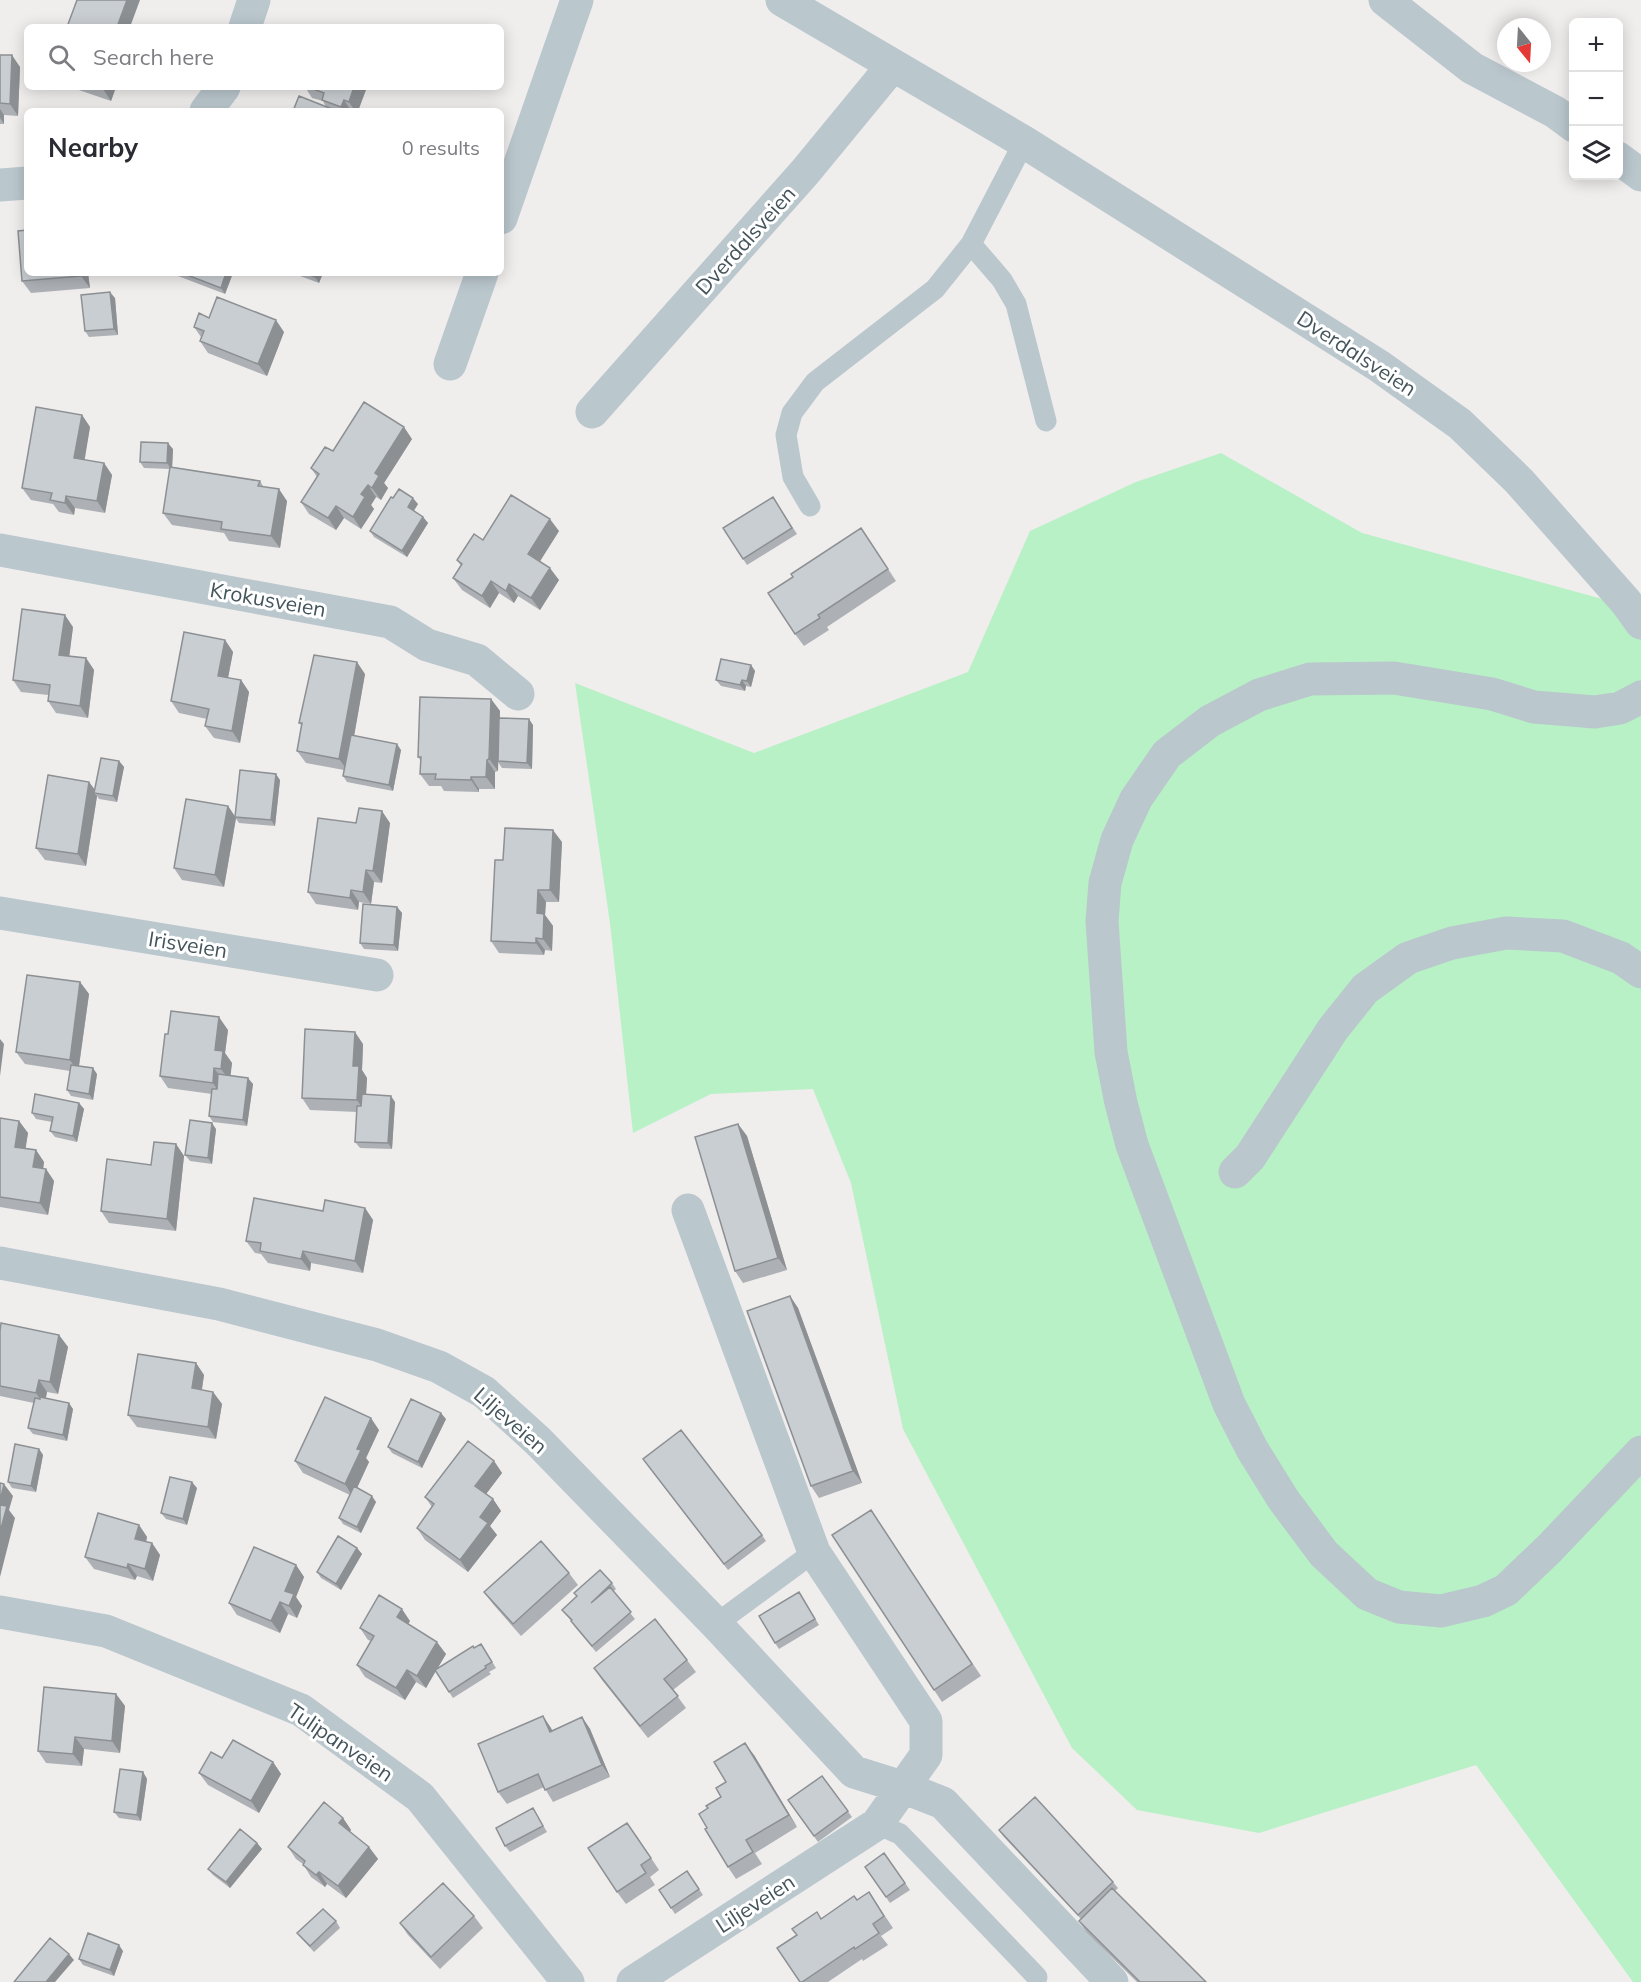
<!DOCTYPE html>
<html lang="en">
<head>
<meta charset="utf-8">
<style>
  body { margin:0; font-family:Mulish,sans-serif; background:#f2f2f3; color:#2b2b33 }
  .controls { position:absolute; right:18px; top:18px; display:grid; overflow:hidden; border-radius:9px; box-shadow:0 3px 15px #0003 }
  .controls button { width:54px; height:54px; display:grid; place-items:center; padding:0; border:0; border-bottom:2px solid #e1e1e2; background:#fff; color:#2b2b33; font:30px sans-serif }
  .compass { position:absolute; left:1497px; top:18px; width:54px; height:54px; border-radius:50%; background:#fff; box-shadow:0 3px 15px #0003; rotate:162deg }
  .list { margin:0; padding:0; list-style:none }
  h2 { display:flex; justify-content:space-between; align-items:center; height:78px; margin:0; padding:0 24px; font-size:26px }
  h2 small { font-size:20px; font-weight:400; color:#7c7c81 }
  .icon { flex:none; width:33px; height:33px; fill:none; stroke:currentColor; stroke-width:2; stroke-linecap:round; stroke-linejoin:round }
  .map { position:relative; flex:none; width:1641px; height:1982px; overflow:hidden }
  .search { position:absolute; background:#fff; box-shadow:0 3px 15px #0003; left:24px; top:24px; width:480px; height:66px; display:flex; align-items:center; gap:15px; box-sizing:border-box; padding:0 21px; border-radius:9px; color:#7c7c81; font-size:22px }
  .panel { position:absolute; background:#fff; box-shadow:0 3px 15px #0003; left:24px; top:108px; width:480px; height:168px; border-radius:9px }
  .map>svg:first-child { display:block }
  .green { fill:#b8f1c5 }
  .lines { fill:none; stroke-linecap:round; stroke-linejoin:round }
  .service { stroke:#bac7cd; stroke-width:21 }
  .minor { stroke:#bac7cd; stroke-width:33 }
  .wall { fill:#adb1b5 }
  .shaded-wall { fill:#8d9093 }
  .building { fill:#c9ced2; stroke:#8d9093; stroke-width:1.5 }
  .labels { text-anchor:middle; dominant-baseline:central; stroke-width:6; stroke-linejoin:round; paint-order:stroke }
  .street-label { font-size:21px; fill:#44545b; stroke:#fff }
</style>
</head>
<body>
<div class="map">
<svg width="1641" height="1982" viewBox="0 0 1641 1982">
  <rect width="100%" height="100%" fill="#f0eded"/>
  <path class="green" d="M1221,453L1362,533L1617,603L1641,620V1982H1633L1476,1765L1259,1833L1137,1810L1072,1748L903,1429L851,1183L813,1089L711,1094L633,1133L610,923L575,683L754,753L968,672L1030,531L1136,482Z"/>
  <g class="lines">
    <path class="service" d="M971,244L1002,280L1016,304L1046,421
      M810,506L793,477L786,435L792,413L815,382L935,289L971,244L1024,142
      M716,1624L814,1552
      M877,1824L900,1834L1037,1977"/>
    <path class="minor" d="M782,0L1024,142L1379,366L1460,424L1519,481L1626,602L1641,623
      M1385,0L1472,68L1555,112L1574,126
      M245,27L254,0
      M206,111L224,87
      M1618,158L1641,175
      M0,185L27,183
      M501,218L577,0
      M450,364L482,273
      M592,412L805,172L893,65
      M0,550L390,622L427,645L477,660L518,694
      M1641,697L1620,708L1595,712L1534,707L1492,694L1394,678L1310,679L1259,695L1210,721L1167,754L1136,799L1117,840L1105,883L1102,921L1111,1052L1121,1103L1132,1145L1229,1404L1252,1449L1283,1499L1324,1554L1367,1594L1399,1607L1441,1611L1483,1601L1506,1590L1550,1548L1641,1452
      M0,913L377,975
      M1235,1172L1250,1157L1333,1029L1365,989L1408,958L1452,943L1506,933L1563,936L1621,958L1641,972
      M0,1263L219,1304L377,1345L439,1367L484,1392L538,1441L716,1624L854,1772L902,1787L943,1803L1112,1982
      M0,1612L106,1631L301,1710L420,1797L568,1982
      M633,1982L877,1824L926,1755V1721L814,1552L688,1210"/>
  </g>
  <path class="wall" d="M0,55L20,67L18,116L4,115V124H0Z
    M70,87H116L111,101Z
    M305,87H367L358,111H293L326,107L323,101L312,98Z
    M27,273H88L90,288L31,293L22,281Z
    M176,273H233L225,294L178,276Z
    M292,273H323L319,283Z
    M115,298L118,335L89,337L85,331Z
    M209,318L284,332L267,376L208,353L200,341L201,337L194,327Z
    M82,415L90,427L84,460L104,463L112,475L105,513L75,508L74,515L59,512L53,504L31,500L22,488Z
    M412,439L384,483L388,488L381,500L376,497L371,505L374,509L361,529L344,518L336,530L309,514L301,502L317,477L311,468L333,451Z
    M173,449L172,467L260,481L263,486L287,501L280,548L229,541L224,533L172,525L163,513L170,469L144,468L140,462Z
    M773,497L797,534L747,565L723,528Z
    M393,498L418,504L414,511L423,517L428,523L407,557L374,537L370,531Z
    M861,528L896,581L827,627L829,630L804,646L795,634L793,577Z
    M559,531L540,561L559,580L540,610L518,596L514,603L499,593L490,608L462,590L453,578L461,566L457,560L483,540Z
    M73,627L69,656L86,658L94,670L88,718L56,713L48,701V695L21,692L13,680Z
    M225,640L233,652L228,678L241,680L249,692L240,743L214,738L205,726L207,719L179,713L171,701Z
    M751,665L755,671L751,687L746,686L745,691L721,686L716,680Z
    M365,674L354,735L401,750L393,791L347,782L343,776L344,770L306,763L297,751L302,726L299,723Z
    M491,699L500,711V718L533,725L532,769L502,768L498,762V771L495,772V789H479V792L444,791L441,786H429L420,774L421,761L418,757Z
    M119,761L124,767L117,802L99,799L97,796L86,866L45,860L36,848L89,782L95,790Z
    M280,780L275,826L239,823L235,817Z
    M228,806L236,818L224,887L182,880L174,868Z
    M356,823H390L382,883L374,882L371,904L359,902L358,910L316,904L308,892Z
    M562,842L559,902H546L545,915L553,926L552,951L545,950L544,955L499,953L491,941L503,860Z
    M397,907L402,913L398,951L364,949L360,943Z
    M80,982L89,994L79,1067L97,1074L93,1100L71,1096L67,1090L70,1071L25,1064L16,1052Z
    M228,1030L225,1053L232,1063L230,1075L253,1084L247,1126L213,1122L209,1116L212,1094L168,1088L160,1076L168,1034Z
    M363,1044L362,1070L367,1078L366,1094L395,1102L392,1149L360,1148L355,1142L357,1112L310,1110L302,1098Z
    M79,1103L84,1109L77,1142L55,1137L50,1131L52,1122L36,1119L32,1113Z
    M0,1118L19,1121L28,1133L25,1148L36,1150L44,1162L43,1168L46,1169L54,1181L48,1215L0,1207Z
    M738,1124L747,1136L787,1270L743,1283L735,1271Z
    M216,1129L212,1164L190,1161L185,1155Z
    M176,1144L184,1156L176,1231L109,1223L101,1211L151,1165Z
    M365,1208L373,1220L363,1273L311,1263L310,1271L268,1263L261,1254L255,1253L246,1241L323,1211Z
    M790,1296L798,1308L862,1483L819,1498L811,1486Z
    M0,1331L59,1335L68,1347L58,1394L47,1392L46,1398L73,1409L67,1441L33,1434L28,1428L34,1403L0,1396Z
    M196,1363L204,1375L202,1390L213,1392L222,1404L216,1439L137,1427L128,1415Z
    M446,1419L422,1468L392,1453L388,1447Z
    M379,1430L366,1458L369,1462L357,1487L376,1502L361,1533L343,1524L339,1518L350,1495L303,1473L295,1461Z
    M39,1449L43,1455L36,1492L12,1488L8,1482Z
    M494,1461L502,1473L486,1494L493,1499L501,1511L490,1526L497,1535L468,1572L425,1540L417,1528L432,1507L425,1497Z
    M647,1465L762,1535L766,1541L728,1570Z
    M197,1488L187,1525L166,1519L161,1513Z
    M879,1522L981,1676L942,1702L934,1690Z
    M139,1525L147,1537L146,1542L152,1543L160,1555L153,1581L137,1576L135,1580L94,1569L85,1557Z
    M357,1548L362,1554L341,1590L321,1578L317,1572Z
    M296,1565L304,1577L296,1597L302,1606L297,1618L288,1614L280,1633L237,1615L229,1603Z
    M569,1573L578,1585L521,1636L493,1604L484,1592Z
    M612,1583L616,1589L613,1592L635,1619L596,1652L575,1627L571,1621L562,1610Z
    M799,1592L819,1625L779,1649L775,1643Z
    M410,1621L408,1624L446,1654L437,1669L481,1644L496,1668L489,1672L491,1674L453,1698L435,1671L426,1688L416,1682L405,1700L365,1677L357,1665L371,1641L368,1640L360,1628Z
    M687,1660L696,1672L673,1690L686,1708L648,1738L602,1680L594,1668Z
    M116,1694L125,1706L120,1753L84,1749L82,1766L46,1763L38,1751Z
    M543,1716L552,1730L582,1717L590,1729L610,1777L553,1802L544,1787L507,1804L498,1792Z
    M754,1755L797,1827L755,1853L762,1864L736,1879L728,1867L707,1828L708,1808L721,1797L726,1782Z
    M222,1758L273,1762L281,1774L259,1813L208,1785L199,1773Z
    M143,1772L147,1779L141,1821L119,1818L114,1812Z
    M822,1776L852,1817L818,1842L788,1800Z
    M533,1808L547,1832L510,1852L505,1846Z
    M343,1818L351,1830L350,1832L369,1847L378,1859L346,1898L327,1884L325,1887L311,1877L303,1864L296,1859L288,1847Z
    M999,1830L1113,1882L1118,1888L1115,1891L1206,1982H1137L1087,1933L1079,1921L1081,1919L1003,1836Z
    M636,1835L659,1870L650,1877L655,1885L626,1904L617,1892Z
    M257,1843L262,1849L230,1888L213,1875L208,1869Z
    M884,1853L910,1890L890,1903L865,1867Z
    M687,1871L703,1895L675,1914L659,1890Z
    M869,1892L893,1928L881,1936L888,1945L863,1961L862,1959L828,1982H800L797,1935L821,1918L857,1900Z
    M474,1916L483,1928L440,1969L408,1935L400,1923Z
    M336,1921L340,1928L314,1952L302,1939L297,1933Z
    M123,1951L114,1976L83,1965L79,1959Z"/>
  <path class="shaded-wall" d="M127,0H140L130,27H117Z
    M12,55L20,67L18,116L10,104Z
    M103,87H116L111,101L103,89Z
    M354,87H367L358,111H355L349,102Z
    M344,100L351,111H344L341,107Z
    M0,109L4,115V124L0,118Z
    M81,273H88L90,288L81,276Z
    M226,273H233L225,294L221,288Z
    M316,273H323L319,283L315,277Z
    M110,292L115,298L118,335L114,329Z
    M276,320L284,332L267,376L258,364Z
    M82,415L90,427L83,470L74,458Z
    M404,427L412,439L384,483L388,488L381,500L372,488L375,473Z
    M168,443L173,449L172,470L167,463Z
    M104,463L112,475L105,513L97,501Z
    M368,485L376,497L371,505L374,509L361,529L353,517L361,494Z
    M279,489L287,501L280,548L271,536Z
    M66,496L75,508L74,515L65,503Z
    M413,498L418,504L412,513L408,507Z
    M336,506L344,518L336,530L328,518Z
    M423,517L428,523L407,557L402,551Z
    M550,519L559,531L537,566L528,554Z
    M550,568L559,580L540,610L531,598Z
    M491,581L499,593L490,608L482,596Z
    M509,584L518,596L514,603L506,591Z
    M65,615L73,627L68,667L59,655Z
    M225,640L233,652L226,688L218,676Z
    M86,658L94,670L88,718L80,706Z
    M357,662L365,674L348,771L339,759Z
    M751,665L755,671L751,687L747,681Z
    M241,680L249,692L240,743L232,731Z
    M742,680L746,686L745,691L740,685Z
    M491,699L500,711L498,771L489,759Z
    M529,719L533,725L532,769L527,763Z
    M397,744L401,750L393,791L389,785Z
    M487,760L495,772V789L486,777Z
    M119,761L124,767L117,802L113,796Z
    M276,774L280,780L275,826L271,820Z
    M471,777L479,789V792L471,780Z
    M89,782L97,793H94L97,796L86,866L78,854Z
    M228,806L236,818L224,887L215,875Z
    M382,811L390,823L382,883L373,871Z
    M553,830L562,842L559,902L550,890Z
    M366,870L374,882L371,904L363,892Z
    M351,890L359,902L358,910L350,898Z
    M538,890L546,902L545,915L553,926L552,951L543,939L537,913Z
    M397,907L402,913L398,951L394,945Z
    M536,938L545,950L544,955L536,943Z
    M80,982L89,994L78,1072L70,1060Z
    M219,1017L228,1030L225,1053L232,1063L230,1081L221,1069L215,1050Z
    M355,1032L363,1044L362,1070L367,1078L365,1112L357,1100L353,1066Z
    M0,1039L4,1044L0,1076Z
    M93,1068L97,1074L93,1100L89,1094Z
    M214,1068L223,1080L221,1095L213,1083Z
    M248,1078L253,1084L247,1126L243,1120Z
    M391,1096L395,1102L392,1149L388,1143Z
    M79,1103L84,1109L77,1142L73,1136Z
    M19,1121L28,1133L24,1159L15,1147Z
    M212,1123L216,1129L212,1164L208,1158Z
    M738,1124L747,1136L787,1270L778,1258Z
    M176,1144L184,1156L176,1231L167,1219Z
    M36,1150L44,1162L42,1179L33,1167Z
    M46,1169L54,1181L48,1215L40,1203Z
    M365,1208L373,1220L363,1273L355,1261Z
    M303,1251L311,1263L310,1271L301,1259Z
    M790,1296L798,1308L862,1483L853,1471Z
    M59,1335L68,1347L58,1394L50,1382Z
    M196,1363L204,1375L200,1400L192,1388Z
    M39,1380L47,1392L44,1405L36,1393Z
    M213,1392L222,1404L216,1439L208,1427Z
    M69,1403L73,1409L67,1441L63,1435Z
    M441,1413L446,1419L422,1468L418,1462Z
    M371,1418L379,1430L366,1458L369,1462L353,1497L345,1484L357,1449Z
    M39,1449L43,1455L36,1492L31,1486Z
    M494,1461L502,1473L483,1498L475,1486Z
    M192,1482L197,1488L187,1525L183,1519Z
    M4,1484L13,1496L9,1510L15,1518L0,1577V1501Z
    M372,1496L376,1502L361,1533L357,1527Z
    M493,1499L501,1511L490,1526L497,1535L468,1572L460,1560L480,1517Z
    M139,1525L147,1537L144,1551L135,1539Z
    M152,1543L160,1555L153,1581L145,1569Z
    M357,1548L362,1554L341,1590L336,1584Z
    M128,1564L137,1576L135,1580L127,1568Z
    M296,1565L304,1577L296,1597L302,1606L297,1618L289,1606L285,1591Z
    M280,1602L288,1614L280,1633L271,1621Z
    M402,1609L410,1621L405,1629L397,1617Z
    M437,1642L446,1654L426,1688L417,1676Z
    M407,1670L416,1682L405,1700L396,1688Z
    M116,1694L125,1706L120,1753L112,1741Z
    M543,1716L551,1728L558,1744L550,1732Z
    M582,1717L590,1729L610,1777L602,1765Z
    M75,1737L84,1749L82,1766L73,1754Z
    M745,1743L754,1755L797,1827L789,1815Z
    M273,1762L281,1774L259,1813L251,1801Z
    M143,1772L147,1779L141,1821L137,1815Z
    M343,1818L351,1830L347,1835L339,1823Z
    M257,1843L262,1849L230,1888L226,1882Z
    M369,1847L378,1859L346,1898L338,1886Z
    M319,1872L327,1884L325,1887L316,1875Z
    M119,1945L123,1951L114,1976L110,1970Z
    M69,1954L74,1960L55,1982H46Z"/>
  <path class="building" d="M77,0H127L117,27H67Z
    M0,55H12L10,104L0,103Z
    M308,87H354L349,102L344,100L341,107L322,100L324,93Z
    M299,96L337,111H293Z
    M27,230V273H81V276L22,281L18,231Z
    M182,273H226L221,288Z
    M305,273H316L315,277Z
    M110,292L114,329L85,331L81,295Z
    M217,297L276,320L258,364L200,341L204,331L194,327L199,313L209,318Z
    M364,402L404,427L375,473L379,476L372,488L368,485L361,494L365,497L353,517L336,506L328,518L301,502L319,474L311,468L325,447L333,451Z
    M36,407L82,415L74,458L104,463L97,501L66,496L65,503L50,500L52,493L22,488Z
    M141,442L168,443L167,463L140,462Z
    M170,467L260,481L258,486L279,489L271,536L221,529L222,522L163,513Z
    M399,489L413,498L408,507L423,517L402,551L370,531L391,497L393,498Z
    M511,495L550,519L528,554L550,568L531,598L509,584L506,591L491,581L482,596L453,578L462,564L457,560L474,534L483,540Z
    M773,497L792,528L743,559L723,528Z
    M861,528L888,569L818,615L820,618L795,634L768,593L793,577L791,574Z
    M22,609L65,615L59,655L86,658L80,706L48,701L50,685L13,680Z
    M184,632L225,640L218,676L241,680L232,731L205,726L209,709L171,701Z
    M314,655L357,662L339,759L297,751L302,723H299Z
    M721,659L751,665L747,681L742,680L740,685L716,680Z
    M420,697L491,699L489,759L487,760L486,777H471V780L435,779L436,774H420L421,757H418Z
    M499,718L529,719L527,763L498,761Z
    M351,735L397,744L389,785L343,776Z
    M101,758L119,761L113,796L94,793Z
    M240,770L276,774L271,820L235,817Z
    M48,775L89,782L78,854L36,848Z
    M186,799L228,806L215,875L174,868Z
    M359,808L382,811L373,871L366,870L363,892L351,890L350,898L308,892L318,818L356,823Z
    M505,828L553,830L550,890H538L537,913L544,914L543,939L536,938V943L491,941L495,860H503Z
    M363,904L397,907L394,945L360,943Z
    M27,975L80,982L70,1060L16,1052Z
    M171,1011L219,1017L215,1050L223,1051L221,1069L214,1068L213,1083L160,1076L165,1034H168Z
    M305,1029L355,1032L353,1066H359L357,1100L302,1098Z
    M71,1065L93,1068L89,1094L67,1090Z
    M218,1074L248,1078L243,1120L209,1116L212,1089H217Z
    M35,1094L79,1103L73,1136L50,1131L53,1117L32,1113Z
    M362,1094L391,1096L388,1143L355,1142L357,1106H361Z
    M0,1118L19,1121L15,1147L36,1150L33,1167L46,1169L40,1203L0,1197Z
    M190,1120L212,1123L208,1158L185,1155Z
    M738,1124L778,1258L735,1271L695,1137Z
    M154,1142L176,1144L167,1219L101,1211L107,1159L151,1165Z
    M254,1198L323,1211L325,1200L365,1208L355,1261L303,1251L301,1259L260,1251L261,1243L246,1241Z
    M790,1296L853,1471L811,1486L747,1311Z
    M1,1323L59,1335L50,1382L39,1380L36,1393L0,1386V1331Z
    M138,1354L196,1363L192,1388L213,1392L208,1427L128,1415Z
    M40,1397L69,1403L63,1435L28,1428L35,1398L40,1399Z
    M325,1397L371,1418L357,1449L361,1450L345,1484L295,1461Z
    M411,1399L441,1413L418,1462L388,1447Z
    M681,1430L762,1535L724,1564L643,1459Z
    M468,1441L494,1461L475,1486L493,1499L480,1517L488,1523L460,1560L417,1528L434,1504L425,1497Z
    M15,1444L39,1449L31,1486L8,1482Z
    M170,1477L192,1482L183,1519L161,1513Z
    M0,1483L4,1484L0,1501Z
    M354,1486L372,1496L357,1527L339,1518Z
    M0,1505L7,1506L0,1532Z
    M871,1510L972,1664L934,1690L832,1535Z
    M98,1513L139,1525L135,1539L152,1543L145,1569L128,1564L127,1568L85,1557Z
    M338,1536L357,1548L336,1584L317,1572Z
    M541,1541L569,1573L513,1624L484,1592Z
    M254,1547L296,1565L285,1591L294,1594L289,1606L280,1602L271,1621L229,1603Z
    M600,1570L612,1583L591,1603L610,1587L631,1612L592,1646L571,1621L572,1620L562,1610L577,1596L574,1593Z
    M799,1592L815,1619L775,1643L759,1616Z
    M379,1595L402,1609L397,1617L437,1642L417,1676L407,1670L396,1688L357,1665L374,1636L360,1628Z
    M655,1619L687,1660L664,1679L678,1696L640,1726L594,1668Z
    M481,1644L492,1662L485,1666L486,1668L449,1692L435,1670L473,1646L474,1648Z
    M44,1687L116,1694L112,1741L75,1737L73,1754L38,1751Z
    M543,1716L550,1732L582,1717L602,1765L545,1790L538,1774L498,1792L478,1744Z
    M233,1740L273,1762L251,1801L199,1773L211,1752L222,1758Z
    M745,1743L789,1815L746,1840L753,1852L728,1867L705,1829L707,1828L699,1814L708,1808L706,1806L721,1797L716,1788L726,1782L714,1762Z
    M120,1769L143,1772L137,1815L114,1812Z
    M822,1776L848,1811L814,1836L788,1800Z
    M1035,1797L1113,1882L1078,1915L999,1830Z
    M324,1802L343,1818L339,1823L369,1847L338,1886L319,1872L316,1875L303,1865L305,1861L288,1847Z
    M533,1808L543,1826L505,1846L496,1828Z
    M627,1823L651,1858L641,1865L646,1873L617,1892L588,1848Z
    M240,1829L257,1843L226,1882L208,1869Z
    M884,1853L905,1883L886,1897L865,1867Z
    M687,1871L699,1889L671,1908L659,1890Z
    M443,1883L474,1916L431,1957L400,1923Z
    M1112,1888L1206,1982H1140L1079,1921Z
    M869,1892L884,1916L873,1924L879,1933L855,1949L854,1947L802,1982H800L777,1948L797,1935L792,1929L817,1912L821,1919L854,1896L857,1900Z
    M323,1909L336,1921L310,1946L297,1933Z
    M88,1933L119,1945L110,1970L79,1959Z
    M50,1938L69,1954L46,1982H14Z"/>
  <g class="labels">
    <g class="street-label">
      <text transform="translate(745 240) rotate(-48)">Dverdalsveien</text>
      <text transform="translate(1357 353) rotate(33)">Dverdalsveien</text>
      <text transform="translate(268 599) rotate(10)">Krokusveien</text>
      <text transform="translate(188 944) rotate(9)">Irisveien</text>
      <text transform="translate(511 1420) rotate(41)">Liljeveien</text>
      <text transform="translate(341 1742) rotate(34)">Tulipanveien</text>
      <text transform="translate(755 1903) rotate(-33)">Liljeveien</text>
    </g>
  </g>
</svg>
<div class="controls">
<button>+</button>
<button>−</button>
<button><svg class="icon" aria-label="layers" viewBox="0 0 24 24"><path d="M12 4l9 5-9 5-9-5zM3 14l9 5 9-5"/></svg></button>
</div>
<svg class="compass" viewBox="-18 -18 36 36"><path d="M0-13l5 13h-10z" fill="#e53935"/><path d="M0 13l5-13h-10z" fill="#7c7c81"/></svg>
<div class="search"><svg class="icon" aria-label="search" viewBox="0 0 24 24"><circle cx="10" cy="10" r="6"/><path d="M15 15l6 6"/></svg>Search here</div>
<section class="panel">
<h2>Nearby<small>0 results</small></h2>
<ul class="list">
</ul>
</section>
</div>
</body>
</html>
